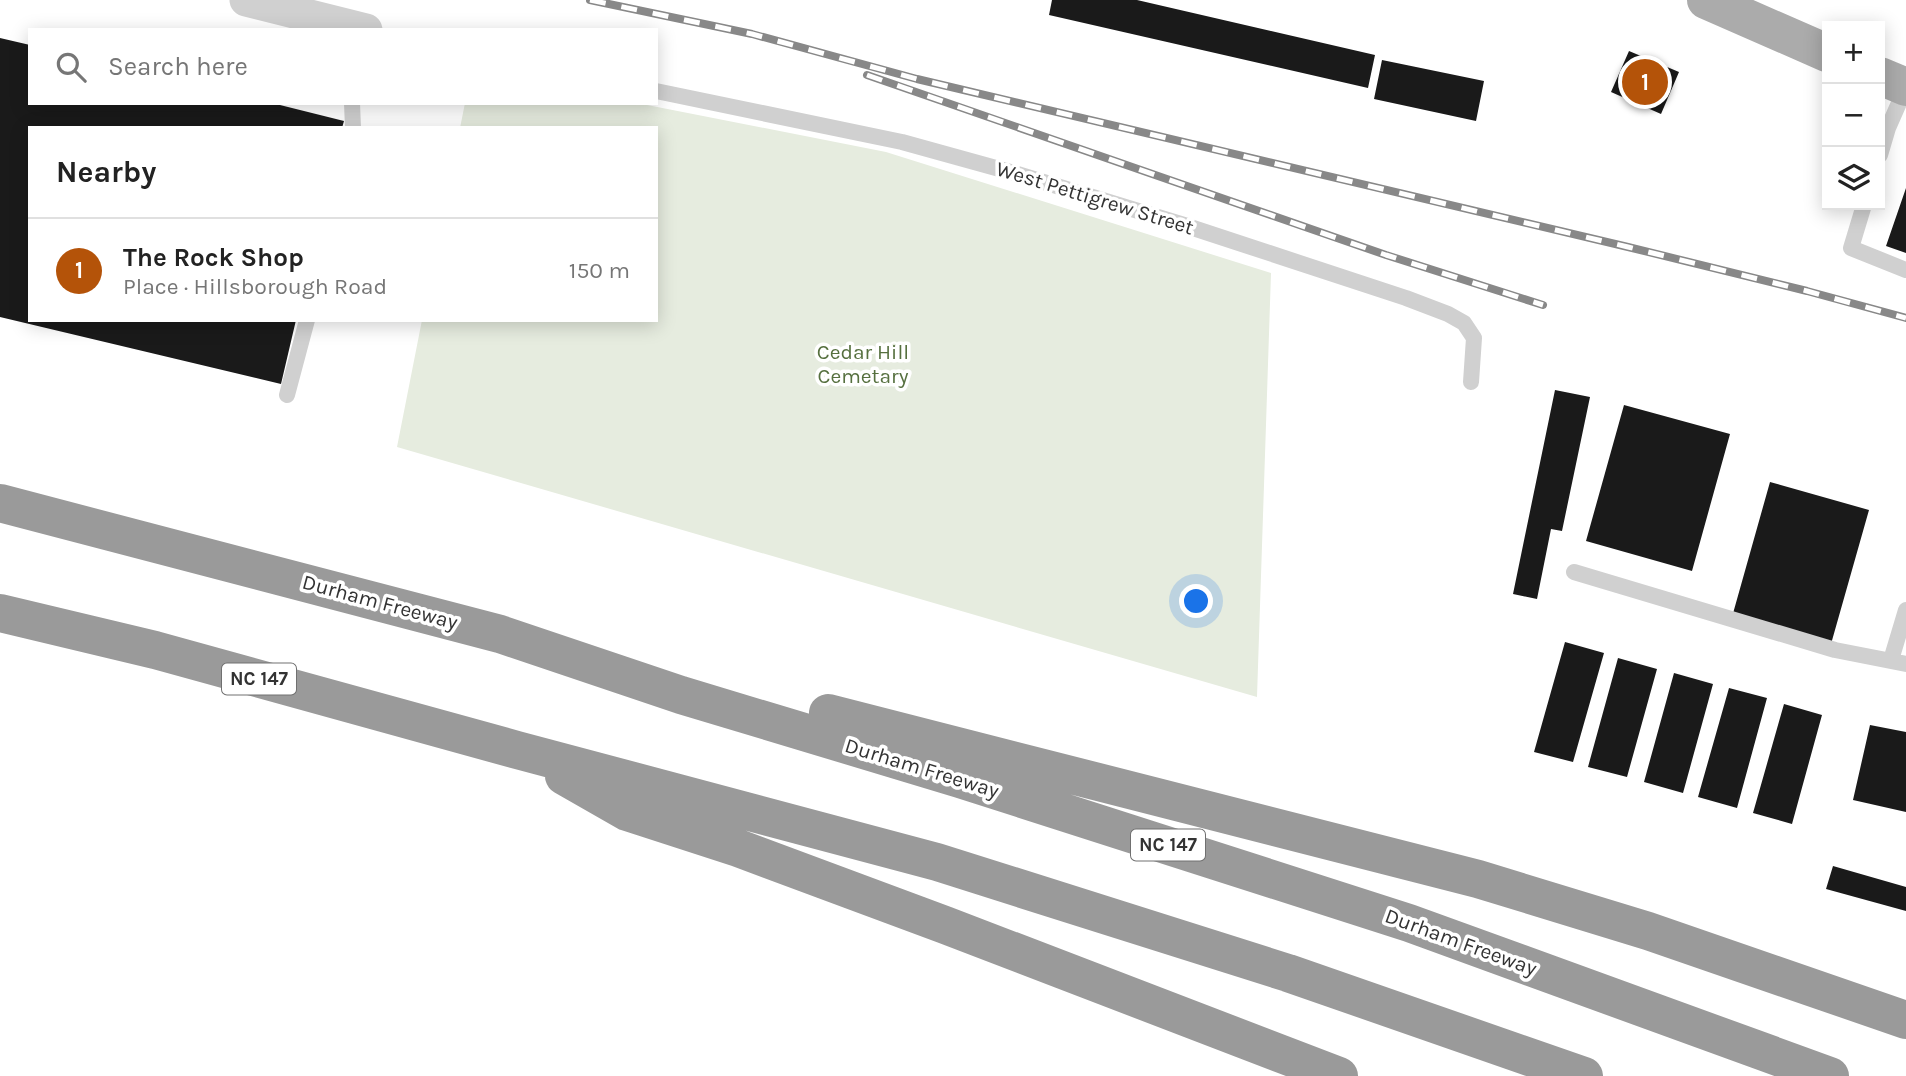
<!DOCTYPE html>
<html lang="en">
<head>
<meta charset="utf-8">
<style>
  body { margin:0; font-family:Karla,sans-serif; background:#f2f2f2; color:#222 }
  .controls { position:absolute; right:21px; top:21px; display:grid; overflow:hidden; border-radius:0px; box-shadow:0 4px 18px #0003 }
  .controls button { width:63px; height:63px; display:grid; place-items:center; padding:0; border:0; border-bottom:2px solid #e0e0e0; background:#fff; color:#222; font:35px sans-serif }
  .you { position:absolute; left:1197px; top:602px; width:24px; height:24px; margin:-18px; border:5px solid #fff; border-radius:50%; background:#1a73e8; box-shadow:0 0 0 10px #1a73e833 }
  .badge { display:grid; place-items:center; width:46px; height:46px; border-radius:50%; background:#b45309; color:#fff; font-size:23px; font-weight:700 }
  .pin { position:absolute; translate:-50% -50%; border:4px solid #fff; box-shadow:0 2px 7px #0006 }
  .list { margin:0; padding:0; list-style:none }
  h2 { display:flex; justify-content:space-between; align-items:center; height:91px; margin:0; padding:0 28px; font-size:30px }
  h2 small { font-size:23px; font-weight:400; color:#767676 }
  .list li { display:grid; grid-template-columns:46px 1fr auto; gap:21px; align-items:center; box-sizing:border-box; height:105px; padding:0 28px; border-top:2px solid #e0e0e0 }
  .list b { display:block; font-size:26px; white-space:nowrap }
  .list p { margin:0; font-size:23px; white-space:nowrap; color:#767676 }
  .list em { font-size:23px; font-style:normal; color:#767676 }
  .icon { flex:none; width:38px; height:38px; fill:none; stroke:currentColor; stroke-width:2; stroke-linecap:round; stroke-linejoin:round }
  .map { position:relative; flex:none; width:1906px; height:1076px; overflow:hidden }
  .search { position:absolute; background:#fff; box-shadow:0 4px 18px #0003; left:28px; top:28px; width:630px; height:77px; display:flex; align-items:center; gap:18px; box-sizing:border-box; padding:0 24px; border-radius:0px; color:#767676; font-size:26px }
  .panel { position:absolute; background:#fff; box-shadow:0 4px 18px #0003; left:28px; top:126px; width:630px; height:196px; border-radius:0px }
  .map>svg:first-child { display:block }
  .green { fill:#e6ecdf }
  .building { fill:#1a1a1a }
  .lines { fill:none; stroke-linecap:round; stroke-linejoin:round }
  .service { stroke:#d0d0d0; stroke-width:16 }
  .minor { stroke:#d0d0d0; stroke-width:33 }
  .primary { stroke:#ababab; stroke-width:38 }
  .motorway { stroke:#9a9a9a; stroke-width:38 }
  .rail-casing { stroke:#888; stroke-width:8 }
  .rail { stroke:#fff; stroke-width:5; stroke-dasharray:16; stroke-linecap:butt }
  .labels { text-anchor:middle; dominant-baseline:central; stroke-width:7; stroke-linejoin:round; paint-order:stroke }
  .shield { fill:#fff; stroke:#707070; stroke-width:2 }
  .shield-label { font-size:19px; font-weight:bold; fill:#333 }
  .street-label { font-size:21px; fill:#333; stroke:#fff }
  .park-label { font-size:21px; fill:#56703f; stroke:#fff }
</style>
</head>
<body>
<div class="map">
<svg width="1906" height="1076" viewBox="0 0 1906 1076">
  <rect width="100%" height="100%" fill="#fff"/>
  <path class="green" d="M465,103H637L886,152L1271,273L1257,697L397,447L422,320H656V128H460Z"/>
  <path class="building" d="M1052,0H1137L1375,55L1368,88L1049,15Z
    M0,38L30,45V103H272L344,121L342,128H30V320H296L281,384L0,317Z
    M1629,51L1679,72L1661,114L1611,92Z
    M1382,60L1484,81L1476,121L1374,99Z
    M1906,188V253L1886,246Z
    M1555,390L1590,397L1562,531L1551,529L1537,599L1513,594Z
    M1624,405L1730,434L1692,571L1586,541Z
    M1770,482L1869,510L1831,644L1732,617Z
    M1565,642L1604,653L1573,762L1534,752Z
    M1618,658L1657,669L1627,777L1588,767Z
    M1674,673L1713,684L1683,793L1644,782Z
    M1729,688L1767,698L1737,808L1698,797Z
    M1784,704L1822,715L1792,824L1753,813Z
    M1870,725L1906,732V812L1853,800Z
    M1833,866L1906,887V911L1826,889Z"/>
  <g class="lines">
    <path class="service" d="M656,91L902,142L1014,173L1184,225L1406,298L1448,314L1464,323L1474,338L1471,382
      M352,103L353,128
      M1880,155L1888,128L1906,87
      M1864,205L1851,248L1906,270
      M287,395L307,320
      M1574,572L1835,650L1906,664
      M1891,660L1906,610"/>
    <path class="minor" d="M246,0L366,30"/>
    <path class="primary" d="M1706,0L1827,53
      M1880,76L1906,87"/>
    <path class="motorway" d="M0,503L500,634L681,695L960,779L1409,923L1830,1076
      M0,613L155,650L517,750L937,862L1288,973L1584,1076
      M828,713L1478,879L1648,931L1906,1020
      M564,776L627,812L738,848L945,925L1339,1076"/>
    <g class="rail-casing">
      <path id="rail" d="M590,0L752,34L917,79L1628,247L1807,291L1906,318
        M867,75L1386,255L1543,305"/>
    </g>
    <use href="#rail" class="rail"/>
  </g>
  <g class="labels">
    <g class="shield">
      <rect x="222" y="663.5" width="74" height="31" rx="5"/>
      <rect x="1131" y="829.5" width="74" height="31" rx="5"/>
    </g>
    <g class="shield-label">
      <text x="259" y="679">NC 147</text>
      <text x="1168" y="845">NC 147</text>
    </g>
    <g class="street-label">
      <text transform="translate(1095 198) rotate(17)">West Pettigrew Street</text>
      <text transform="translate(380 602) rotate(15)">Durham Freeway</text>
      <text transform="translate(922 768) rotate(17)">Durham Freeway</text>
      <text transform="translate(1461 942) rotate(20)">Durham Freeway</text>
    </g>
    <g class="park-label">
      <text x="863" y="352">Cedar Hill<tspan x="863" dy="24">Cemetary</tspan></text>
    </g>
  </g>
</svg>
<div class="controls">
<button>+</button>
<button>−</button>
<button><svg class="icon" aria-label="layers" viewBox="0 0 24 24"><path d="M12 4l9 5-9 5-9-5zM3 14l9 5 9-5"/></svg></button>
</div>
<div class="you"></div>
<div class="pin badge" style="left:1645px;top:82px">1</div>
<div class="search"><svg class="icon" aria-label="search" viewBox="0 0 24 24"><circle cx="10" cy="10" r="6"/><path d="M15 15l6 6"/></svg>Search here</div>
<section class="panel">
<h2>Nearby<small></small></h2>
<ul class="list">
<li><span class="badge">1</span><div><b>The Rock Shop</b><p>Place · Hillsborough Road</p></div><em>150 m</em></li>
</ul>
</section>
</div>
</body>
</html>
